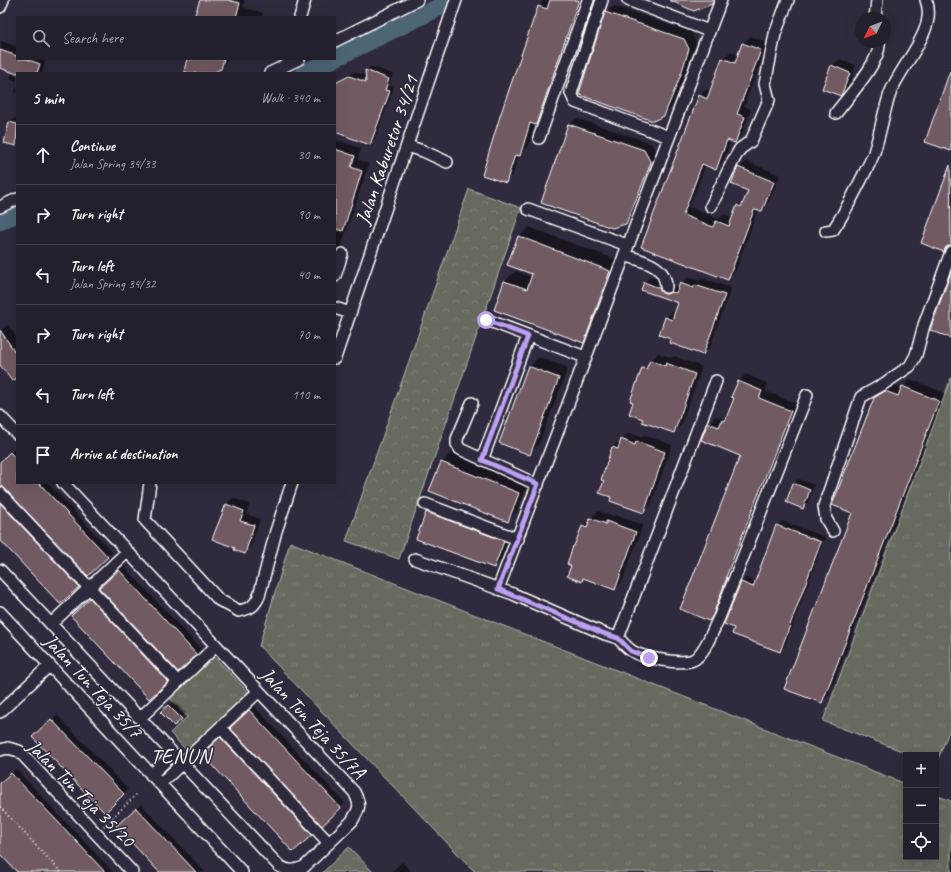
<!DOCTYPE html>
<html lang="en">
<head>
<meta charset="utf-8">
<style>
  body { margin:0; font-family:Caveat,sans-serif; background:#2b2836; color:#f1f3f6 }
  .controls { position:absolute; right:12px; bottom:12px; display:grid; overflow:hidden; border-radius:0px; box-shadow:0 4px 16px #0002 }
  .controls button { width:36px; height:36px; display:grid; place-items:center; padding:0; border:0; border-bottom:1px solid #403e4a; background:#23202e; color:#f1f3f6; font:20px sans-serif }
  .compass { position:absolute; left:855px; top:12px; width:36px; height:36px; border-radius:50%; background:#23202e; box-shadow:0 4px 16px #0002; rotate:227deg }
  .stop { position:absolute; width:12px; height:12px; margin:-9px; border:3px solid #bca0f2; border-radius:50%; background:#fff }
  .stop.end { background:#bca0f2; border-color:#fff; box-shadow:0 1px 4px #0008 }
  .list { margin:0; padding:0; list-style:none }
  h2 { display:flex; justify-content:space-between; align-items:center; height:52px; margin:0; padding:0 16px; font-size:17px }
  h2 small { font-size:13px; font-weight:400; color:#a3a3aa }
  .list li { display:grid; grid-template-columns:26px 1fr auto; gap:12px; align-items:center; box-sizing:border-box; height:60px; padding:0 16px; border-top:1px solid #403e4a }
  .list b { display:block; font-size:15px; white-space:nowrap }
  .list p { margin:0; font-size:13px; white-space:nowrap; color:#a3a3aa }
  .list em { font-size:13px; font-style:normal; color:#a3a3aa }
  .icon { flex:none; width:22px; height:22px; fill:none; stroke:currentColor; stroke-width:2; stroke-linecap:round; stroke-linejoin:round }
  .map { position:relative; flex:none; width:951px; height:872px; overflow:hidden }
  .search { position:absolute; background:#23202e; box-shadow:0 4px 16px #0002; left:16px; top:16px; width:320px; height:44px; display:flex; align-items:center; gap:10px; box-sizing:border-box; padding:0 14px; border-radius:0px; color:#a3a3aa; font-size:15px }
  .panel { position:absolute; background:#23202e; box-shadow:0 4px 16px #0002; left:16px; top:72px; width:320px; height:412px; border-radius:0px }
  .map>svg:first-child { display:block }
  .grass { fill:url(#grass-tufts); stroke:#b2b5ae }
  .forest { fill:url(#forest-crowns); stroke:#b2b5ae }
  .shadow { fill:#0007 }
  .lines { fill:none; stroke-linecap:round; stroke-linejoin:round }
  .river { stroke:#4d6675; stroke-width:18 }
  .building { fill:#725a62; stroke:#fff }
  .minor-casing { stroke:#fff; stroke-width:14 }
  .path { stroke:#fff; stroke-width:2; stroke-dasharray:1 3; stroke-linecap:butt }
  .minor { stroke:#2f2a3d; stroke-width:11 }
  .route { stroke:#bca0f2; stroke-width:5 }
  .labels { text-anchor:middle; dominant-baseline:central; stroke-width:3; stroke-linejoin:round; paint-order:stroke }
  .street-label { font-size:20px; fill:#fff; stroke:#2f2a3d }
  .neighbourhood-label { font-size:21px; letter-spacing:1px; fill:#fff; stroke:#2f2a3d }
</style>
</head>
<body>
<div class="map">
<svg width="951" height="872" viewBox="0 0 951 872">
  <defs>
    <pattern id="grass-tufts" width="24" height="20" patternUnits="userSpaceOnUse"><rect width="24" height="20" fill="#666b5e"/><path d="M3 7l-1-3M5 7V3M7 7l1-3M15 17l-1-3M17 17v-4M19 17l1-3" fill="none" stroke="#7d8176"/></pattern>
    <pattern id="forest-crowns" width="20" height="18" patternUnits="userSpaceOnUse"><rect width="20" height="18" fill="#666b5e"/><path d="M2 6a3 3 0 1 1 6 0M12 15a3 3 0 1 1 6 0" fill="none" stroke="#7d8176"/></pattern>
  </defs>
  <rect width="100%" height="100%" fill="#2f2a3d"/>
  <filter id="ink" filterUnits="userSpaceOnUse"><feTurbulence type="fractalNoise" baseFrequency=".025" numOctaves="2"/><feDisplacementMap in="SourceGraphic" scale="8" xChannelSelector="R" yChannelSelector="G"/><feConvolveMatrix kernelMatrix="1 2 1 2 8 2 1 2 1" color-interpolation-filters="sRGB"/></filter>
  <g filter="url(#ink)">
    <path class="grass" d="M951,378V726L936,764V755H912L823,721Z
      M290,542L906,784V857H936V795L951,801V872H475L259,646Z
      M212,654L250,694L188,752L170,733L187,717L168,696Z"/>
    <path class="forest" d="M469,189L521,208L399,559L346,541Z
      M349,847L373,872H323Z"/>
    <path class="shadow" d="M201,0H245L243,7L263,13L261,17H195Z
      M543,0H583L543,117L536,124H535L527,148L519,155L513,174L505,181L539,7Z
      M614,6L691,32L696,42L687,69L671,108L664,115L606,13Z
      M751,36L768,43L744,106L751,109L742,135L734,142L731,141L723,161L716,169L706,165L689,207L719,219L724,214L733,218L738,206L745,198L749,190L739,168L746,161L780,175L769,202L762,210L758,209L735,272L727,279L643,246L699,96L707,89L711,90L723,59L731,51L739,55L743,43Z
      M1,41L17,47V59H46L42,73H17V81L10,78L13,71L0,67Z
      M188,59H229L221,68L210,73H192Z
      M840,59L856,65L848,88L840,95L832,66Z
      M371,66L393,74L389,85L394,87L375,139L370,144L335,131V82L355,72L367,76L366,71Z
      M17,85V93L15,92Z
      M15,118L17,119V143L16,145L10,123Z
      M576,118L651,143L657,155L633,216L625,224L569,125Z
      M335,140L361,148L358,160L369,164L335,264Z
      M951,166V245H949L943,250L922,242Z
      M529,227L620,261L593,332L584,341L505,281L515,271L532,277L533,274L519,237Z
      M651,276L666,281L671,287L680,286L688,277L699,281L702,278L731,288L710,347L703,354L673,339L666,318L673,311L676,312L679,302L642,289L644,283Z
      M8,325L17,337V377L0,363V330Z
      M658,353L672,358L674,356L702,367L681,425L674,432L645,419L634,401L631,400L643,368Z
      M539,357L568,368L539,444L529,454V367Z
      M746,374L768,384L765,391L798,404L716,612L709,619L742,455L702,440L709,423L716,416L724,419L729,414L736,398L739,381Z
      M910,379L945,393L829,695L821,702L875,398L883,390L893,384L902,388Z
      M629,433L641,437L644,435L672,445L651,504L643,512L613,497V447Z
      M15,449L17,450V483H48L112,552L88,575L0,482V463Z
      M451,453L528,483L517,511L507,521L442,463Z
      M798,479L814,485L808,503L803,508L794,484Z
      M4,498L82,581L60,603L0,539V502Z
      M233,498L250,504L246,514L260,519L251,546L244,553L236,547L213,538L227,504Z
      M436,502L513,531L504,557L494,567L427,512Z
      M598,511L613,516L615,515L643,525L622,582L615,589L584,578L582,580V527Z
      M782,521L825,537L785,646L780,650L741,583L746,578L756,582L777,526Z
      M124,566L201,649L178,671L105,583Z
      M95,594L172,676L149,698L72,616Z
      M174,701L186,714L174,725L162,712Z
      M254,706L345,803L322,824L232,728Z
      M57,715L128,789L105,811L34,737Z
      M225,733L316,829L293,850L203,754Z
      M16,769L113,872H19L0,852V783Z
      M141,804L205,872H161L117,826Z
      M402,862L412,872H391Z"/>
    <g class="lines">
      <path class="river" d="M335,58L454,0
        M304,73L333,59
        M0,221L17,213"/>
    </g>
    <path class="building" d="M200,0H228L240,3L236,17H194Z
      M550,0H579L536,125L530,123L520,156L515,155L506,183L482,175L501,113L538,6L547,9Z
      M669,0H714L712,4L694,11Z
      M605,12L684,39L689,49L680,77L664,116L653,121L580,95L579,93Z
      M742,43L761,50L737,114L745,117L735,143L727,140L716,170L702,164L683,215L713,227L716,221L729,226L737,205L741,207L748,191L731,184L738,167L774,182L762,211L754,210L728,280L641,247L699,95L707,99L722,58L735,63Z
      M0,50L17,56V59H26L40,64L37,73H14L0,68Z
      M187,59H224L221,69L212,73H189L184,71Z
      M831,65L850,73L841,96L822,89Z
      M365,70L389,79L385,90L390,91L370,145L335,132V83L349,76L366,82Z
      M950,71L951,72V151L925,142Z
      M9,122L17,124L16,146L4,143Z
      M568,124L644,150L651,163L626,224L612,228L541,203Z
      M335,149L355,156L351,167L362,171L343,231L335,229Z
      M950,165L951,245L946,247L944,252L921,243Z
      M518,236L610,271L584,343L494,310L504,281L527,289L532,274L507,265Z
      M951,272V338L930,330Z
      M644,282L659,288L661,292L664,294H667L671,292L676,293L680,283L693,288L695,285L725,295L703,355L670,343L671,339L659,335L665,317L672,320L678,303L641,290Z
      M0,330L17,355V378L12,381L0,365Z
      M650,360L665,366L666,363L695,374L674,433L642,422L643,419L629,414L633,402L630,401L642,368L646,369Z
      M528,366L559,378L530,455L499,443Z
      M738,381L762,391L759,398L791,411L726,577H727L713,615L709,621L680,609L740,456L701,440L708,423L719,427L722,420L725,421L734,398L731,397Z
      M902,386L939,401L822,703L784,689L852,513L832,505L874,398L885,391L898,396Z
      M621,439L635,445L636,441L665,452L644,513L610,501L611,497L599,493L604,481L601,480L612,447L618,449Z
      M10,452L17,460V483H39L108,557L88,576L0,484V462Z
      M441,462L519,493L508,522L429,491Z
      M793,483L810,490L803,509L786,502Z
      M0,503L79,587L60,604L0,540Z
      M226,504L244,511L240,521L254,525L245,554L234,550L235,548L212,539Z
      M426,512L504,541L494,568L416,539Z
      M590,518L606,524V521L636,532L615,590L583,578L582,582L567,576L571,566L567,564L573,546H574L582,526L587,528Z
      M776,525L821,542L780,652L732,634L734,628L724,624L741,582L753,587Z
      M119,570L197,655L178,672L99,588Z
      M90,598L168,682L149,699L71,616Z
      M168,705L182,719L174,726L160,712Z
      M249,710L341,808L322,826L230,728Z
      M51,719L124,794L105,813L32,737Z
      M220,737L312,835L293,852L202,754Z
      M11,773L61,825L105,872H17L0,854V783Z
      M136,808L165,839L196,872H159L131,842L116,826Z"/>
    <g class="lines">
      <g class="minor-casing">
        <path id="minor" d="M602,0L571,93L575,102L669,137
          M628,0L709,31
          M0,7L3,0
          M300,17L305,0
          M875,18L877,0
          M335,41L417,0
          M270,73L299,59
          M836,113C848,97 882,60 879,42
          M539,138L588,0
          M407,146L423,151L447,162
          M711,206L734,159L740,149L751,141L769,100L765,84L775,34L788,0
          M0,207L17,199
          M528,209L627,245
          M826,231L833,230C846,211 854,194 864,174C868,166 873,158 875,149C881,130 884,109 891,91C902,64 938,29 926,0
          M624,255C641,261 666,264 666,287
          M335,276L342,254
          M335,308L350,313
          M487,320L585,357
          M335,358L456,0
          M472,403L457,439V444L460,449L538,485
          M0,416L17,434
          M482,460L528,336
          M150,483L145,520L219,600L239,611C251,608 254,607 259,596L276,531L292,483
          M0,493L178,682
          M425,504L518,539
          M833,531L826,519L824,506L861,397L882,385L910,366L916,355L924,325L951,252
          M415,559L513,594L605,634L618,638L716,381
          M0,570L279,866C290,872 293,871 304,867L352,821C360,808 361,805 354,792L63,483
          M498,589L721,0
          M0,612L242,872
          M51,624L127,552
          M618,638C622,642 627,648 632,651C642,658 681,665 693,660C705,654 713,629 719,618L807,395
          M0,712L49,666
          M140,718L216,646
          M221,728L329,843
          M0,750L8,748L19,751L132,872
          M151,775L173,754
          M160,784L259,691"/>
      </g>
      <path class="path" d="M0,807L61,872
        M104,826L137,794"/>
      <use href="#minor" class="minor"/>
    </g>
  </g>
  <g class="lines" filter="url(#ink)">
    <path class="route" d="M486,320L528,336L482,460L538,484L498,589L605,634L618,638L631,651L649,658"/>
  </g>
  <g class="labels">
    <g class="street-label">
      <text transform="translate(387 150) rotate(-71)">Jalan Kaburetor 34/21</text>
      <text transform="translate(93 686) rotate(47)">Jalan Tun Teja 35/7</text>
      <text transform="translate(313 723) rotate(47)">Jalan Tun Teja 35/7A</text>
      <text transform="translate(81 793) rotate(45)">Jalan Tun Teja 35/20</text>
    </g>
    <g class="neighbourhood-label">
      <text x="181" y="756">TENUN</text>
    </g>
  </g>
</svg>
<div class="controls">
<button>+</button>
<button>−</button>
<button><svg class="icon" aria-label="locate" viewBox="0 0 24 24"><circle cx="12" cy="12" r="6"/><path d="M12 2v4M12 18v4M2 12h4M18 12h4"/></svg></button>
</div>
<svg class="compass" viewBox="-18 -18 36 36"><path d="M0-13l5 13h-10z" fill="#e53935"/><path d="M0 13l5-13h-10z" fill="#a3a3aa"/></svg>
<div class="stop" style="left:486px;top:320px"></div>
<div class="stop end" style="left:649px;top:658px"></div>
<div class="search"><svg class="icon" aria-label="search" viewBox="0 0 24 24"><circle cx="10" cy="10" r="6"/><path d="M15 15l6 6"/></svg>Search here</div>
<section class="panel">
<h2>5 min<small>Walk · 340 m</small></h2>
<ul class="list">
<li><svg class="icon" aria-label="ahead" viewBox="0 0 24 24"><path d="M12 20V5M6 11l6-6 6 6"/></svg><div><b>Continue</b><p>Jalan Spring 34/33</p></div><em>30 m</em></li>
<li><svg class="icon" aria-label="right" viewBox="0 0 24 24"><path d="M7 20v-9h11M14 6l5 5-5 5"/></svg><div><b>Turn right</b></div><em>90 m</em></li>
<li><svg class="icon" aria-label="left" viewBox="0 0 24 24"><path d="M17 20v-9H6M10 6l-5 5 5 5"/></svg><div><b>Turn left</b><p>Jalan Spring 34/32</p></div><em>40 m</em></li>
<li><svg class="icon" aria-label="right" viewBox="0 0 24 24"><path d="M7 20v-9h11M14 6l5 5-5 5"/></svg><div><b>Turn right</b></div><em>70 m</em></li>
<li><svg class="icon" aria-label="left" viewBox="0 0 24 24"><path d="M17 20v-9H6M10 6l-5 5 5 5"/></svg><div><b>Turn left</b></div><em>110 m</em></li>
<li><svg class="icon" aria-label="arrive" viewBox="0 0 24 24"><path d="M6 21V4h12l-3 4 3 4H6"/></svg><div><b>Arrive at destination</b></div></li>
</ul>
</section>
</div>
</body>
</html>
